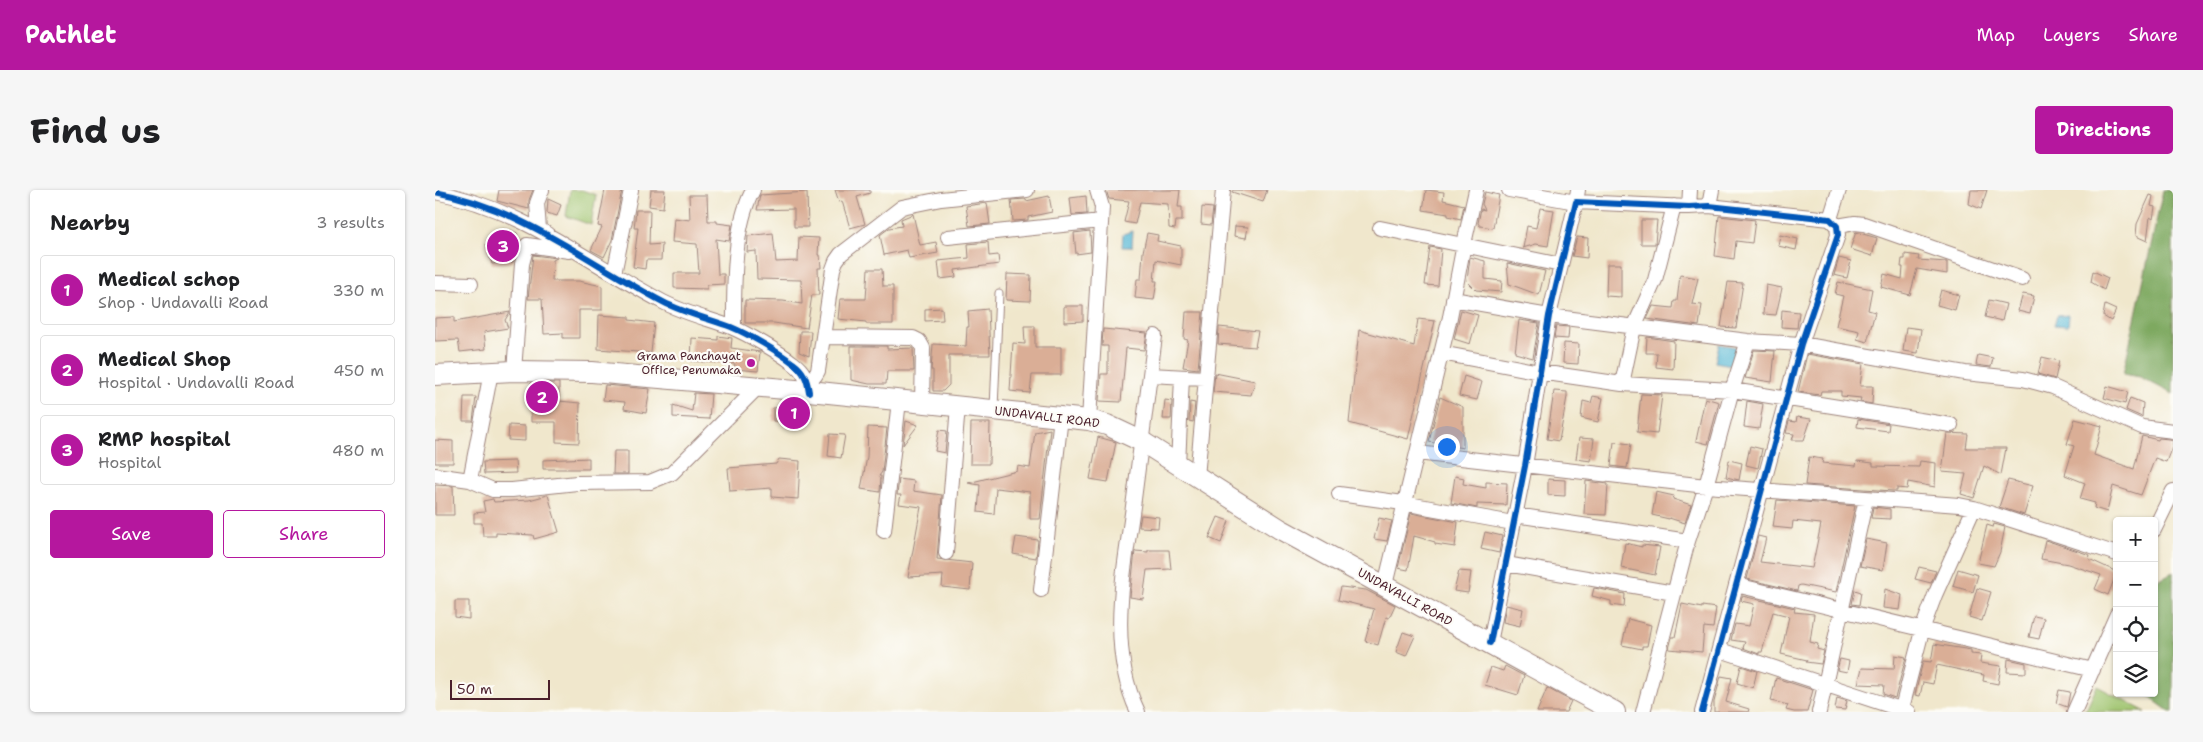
<!DOCTYPE html>
<html lang="en">
<head>
<meta charset="utf-8">
<style>
  body { margin:0; font-family:"Shantell Sans",sans-serif; background:#f6f6f6; color:#202124 }
  .controls { position:absolute; right:15px; bottom:15px; display:grid; overflow:hidden; border-radius:5px; box-shadow:0 1px 4px #0004 }
  .controls button { width:45px; height:45px; display:grid; place-items:center; padding:0; border:0; border-bottom:1px solid #e0e0e0; background:#fff; color:#202124; font:25px sans-serif }
  .scale { position:absolute; left:15px; bottom:12px; width:100px; box-sizing:border-box; padding-left:5px; border:2px solid #4a1f2b; border-top:0; font-size:14px; line-height:18px; white-space:nowrap; color:#4a1f2b; -webkit-text-stroke:4px #fdfcf7; paint-order:stroke }
  .you { position:absolute; left:1011px; top:256px; width:18px; height:18px; margin:-12px; border:4px solid #fff; border-radius:50%; background:#1a73e8; box-shadow:0 0 0 8px #1a73e833 }
  .badge { display:grid; place-items:center; width:32px; height:32px; border-radius:50%; background:#b5179e; color:#fff; font-size:16px; font-weight:700 }
  .pin { position:absolute; translate:-50% -50%; border:2px solid #fff; box-shadow:0 1px 5px #0006 }
  .list { margin:0; padding:0; list-style:none }
  h2 { display:flex; justify-content:space-between; align-items:center; height:65px; margin:0; padding:0 20px; font-size:21px }
  h2 small { font-size:16px; font-weight:400; color:#757577 }
  .list li { display:grid; grid-template-columns:32px 1fr auto; gap:15px; align-items:center; box-sizing:border-box; height:70px; margin:0 10px 10px; padding:0 10px; border:1px solid #e0e0e0; border-radius:5px }
  .list b { display:block; font-size:19px; white-space:nowrap }
  .list p { margin:0; font-size:16px; white-space:nowrap; color:#757577 }
  .list em { font-size:16px; font-style:normal; color:#757577 }
  .actions { display:flex; gap:10px; padding:15px 20px }
  .actions a { flex:1; padding:11px 0; border:1px solid #b5179e; border-radius:5px; text-align:center; font-size:18px; color:#b5179e }
  .actions .main { background:#b5179e; color:#fff }
  .icon { flex:none; width:28px; height:28px; fill:none; stroke:currentColor; stroke-width:2; stroke-linecap:round; stroke-linejoin:round }
  .map { position:relative; flex:none; width:1738px; height:522px; overflow:hidden; border-radius:5px }
  header { display:flex; align-items:center; gap:30px; box-sizing:border-box; height:70px; padding:0 25px; background:#b5179e; color:#fff }
  header strong { font-size:24px }
  nav { display:flex; gap:28px; margin-inline-start:auto; font-size:18px }
  .intro { display:flex; align-items:center; justify-content:space-between; box-sizing:border-box; height:120px; padding:0 30px }
  h1 { margin:0; font-size:35px }
  .button { padding:12px 22px; border-radius:5px; background:#b5179e; color:#fff; font-size:18px; font-weight:700 }
  main { display:flex; gap:30px; padding:0 30px }
  aside { flex:1; background:#fff; border-radius:5px; box-shadow:0 1px 4px #0004 }
  .map>svg:first-child { display:block }
  .green { fill:#9ec36d; stroke:#74714c }
  .forest { fill:#7ea960; stroke:#646446 }
  .water { fill:#57b8d5; stroke:#506c80 }
  .building { fill:#daae96 }
  .lines { fill:none; stroke-linecap:round; stroke-linejoin:round }
  .service-casing { stroke:#9d837c; stroke-width:9 }
  .minor-casing { stroke:#9d837c; stroke-width:16 }
  .secondary-casing { stroke:#9d837c; stroke-width:22 }
  .service { stroke:#fff; stroke-width:7 }
  .minor { stroke:#fff; stroke-width:14 }
  .secondary { stroke:#fff; stroke-width:20 }
  .cycleway-casing { stroke:#fdfcf7; stroke-width:9 }
  .cycleway { stroke:#0057b8; stroke-width:6 }
  .poi-dot { fill:#b5179e; stroke:#fdfcf7; stroke-width:2 }
  .labels { text-anchor:middle; dominant-baseline:central; stroke-width:4.5; stroke-linejoin:round; paint-order:stroke }
  .poi-label { font-size:12px; fill:#4a1f2b; stroke:#fdfcf7; text-anchor:end }
  .street-label { font-size:12px; fill:#4a1f2b; stroke:#fdfcf7 }
</style>
</head>
<body>
<header>
<strong>Pathlet</strong>
<nav><a>Map</a><a>Layers</a><a>Share</a></nav>
</header>
<div class="intro"><h1>Find us</h1><a class="button">Directions</a></div>
<main>
<aside>
<h2>Nearby<small>3 results</small></h2>
<ul class="list">
<li><span class="badge">1</span><div><b>Medical schop</b><p>Shop · Undavalli Road</p></div><em>330 m</em></li>
<li><span class="badge">2</span><div><b>Medical Shop</b><p>Hospital · Undavalli Road</p></div><em>450 m</em></li>
<li><span class="badge">3</span><div><b>RMP hospital</b><p>Hospital</p></div><em>480 m</em></li>
</ul>
<div class="actions"><a class="main">Save</a><a>Share</a></div>
</aside>
<div class="map">
<svg width="1738" height="522" viewBox="0 0 1738 522">
  <rect width="100%" height="100%" fill="#fdfcf7"/>
  <filter id="ink" filterUnits="userSpaceOnUse"><feTurbulence type="fractalNoise" baseFrequency=".02" numOctaves="2"/><feDisplacementMap in="SourceGraphic" scale="10" xChannelSelector="R" yChannelSelector="G"/><feConvolveMatrix kernelMatrix="1 2 1 2 8 2 1 2 1" color-interpolation-filters="sRGB"/></filter>
  <filter id="wash" filterUnits="userSpaceOnUse"><feTurbulence type="fractalNoise" baseFrequency=".0096" numOctaves="4" result="noise"/><feDisplacementMap in="SourceGraphic" scale="20" xChannelSelector="R" yChannelSelector="G"/><feGaussianBlur stdDeviation="1.12" result="paint"/><feColorMatrix in="noise" values="0 0 0 0 0 0 0 0 0 0 0 0 0 0 0 0 0 1.4 0 .05"/><feComposite in="paint" operator="in"/></filter>
  <g filter="url(#wash)">
    <rect width="100%" height="100%" fill="#f0e7cc"/>
    <path class="green" d="M135,0H147L161,5L156,35L131,26Z
      M1662,496L1711,522H1650Z"/>
    <path class="forest" d="M1728,0H1738V204L1705,187L1688,184Z
      M1738,382V522H1735L1709,503H1719V392Z"/>
    <path class="water" d="M698,41L697,57H687L688,44Z
      M1634,125L1633,136L1619,135L1622,126Z
      M1284,154L1301,157L1297,175L1280,172Z"/>
    <g id="blocks">
      <path class="building" d="M64,0H98L94,10V19L62,11Z
        M170,0H187L177,50L169,67L156,60L167,37L163,36Z
        M216,0H230L228,18L214,16Z
        M400,0H435V3L422,7L430,34L415,38L407,11L404,12Z
        M671,0H745L743,17H747V31H741L740,39L734,38L733,14L705,12L700,34L689,32L694,11L674,9Z
        M798,0H832L828,12L797,2Z
        M991,0L1009,2L1008,10L1029,15L1026,29L1013,26V24L988,20Z
        M1536,0H1552L1546,19L1534,14Z
        M372,2L373,37H359V19L322,20L325,5Z
        M1050,2L1064,5L1058,38L1045,36L1043,33L1046,19L1050,20L1047,14Z
        M254,5H272L273,31H282V33L297,35L294,51L281,49L283,84H289V94L272,95V99L239,98V83H264L262,54L237,52L239,28L255,30Z
        M1715,5L1718,6L1716,16L1720,17L1718,29L1715,27L1712,51L1701,46L1702,34Z
        M614,6L617,22L593,27V30L578,31L576,10L591,9V11Z
        M651,6L652,24L637,25L635,8Z
        M113,9L126,15L122,26L112,23Z
        M552,13L555,34L534,36L531,16Z
        M767,17L778,18L776,35L766,34Z
        M1105,18L1119,20L1113,56L1101,54L1088,58L1092,36L1101,38Z
        M201,20H215L214,55L227,54L226,70H211L210,79L198,77L203,38H199Z
        M478,24L485,55L501,52L503,63L474,68L472,60L449,65L445,45L454,38L467,36L466,29Z
        M1284,26L1320,30L1317,53L1301,51L1299,69L1280,66Z
        M1206,30H1222L1220,54H1206Z
        M800,36L813,37L811,48L799,46Z
        M68,39L82,43V58L78,72L57,74L51,54Z
        M655,41L656,62L641,64L639,43Z
        M1421,42L1442,48L1437,66L1415,59Z
        M338,43L341,72L363,71L364,47L384,48L383,65H385L386,78H383L384,105H377L372,138L339,133H310V110L348,111L367,114L366,90L322,89L321,61L312,62L313,46Z
        M712,43L723,45L722,51L746,56V75L721,70L719,91H722L719,110L700,108L702,89H706L708,62Z
        M1345,45L1363,49L1361,60L1343,56Z
        M1142,47L1153,48L1152,68L1137,66Z
        M553,52L554,66L563,65L564,74L520,80L521,87L505,89L503,71L534,68L533,54Z
        M995,57L1006,59L1003,96L990,95Z
        M1470,64L1484,66L1483,70L1512,72V84L1482,79L1475,105L1446,97L1449,84L1467,89L1468,77H1466L1467,69H1470Z
        M98,65L122,68L118,70L117,91H144L167,96V120H144V148H128V143L109,144L107,109H93Z
        M1035,67L1050,71V89L1067,91L1066,102L1041,100L1032,91Z
        M1404,68L1416,71L1412,88L1399,85Z
        M1072,73L1110,81L1104,105L1074,94Z
        M1172,74H1186V107L1171,106Z
        M433,79H447L448,96H458V134H431V132L403,129L405,109H431Z
        M1658,81L1673,88L1669,100L1656,92Z
        M572,84L596,85L595,111L571,110Z
        M1245,85L1263,88L1257,114L1267,115L1264,136L1212,129L1218,116L1238,118L1239,111H1242Z
        M1293,92L1308,93L1301,138L1286,137Z
        M1403,92L1437,99L1433,120L1440,122L1432,152L1422,149L1424,141L1401,136L1408,106L1400,104Z
        M1331,95L1347,98L1341,125L1328,124Z
        M1506,100L1524,105L1520,120L1502,115Z
        M1588,104L1599,106L1595,124L1583,121Z
        M1554,110L1571,114L1567,131L1550,127Z
        M1670,115L1681,120L1676,131L1668,126Z
        M629,116H648V131L629,132Z
        M507,118L508,130L490,131V119Z
        M553,119L555,165H514V195L508,201H498V180H496L498,154L531,156L532,137H534L533,121Z
        M1026,120L1043,125L1035,154L1019,149Z
        M1347,120L1364,122L1362,138L1346,137Z
        M75,122L70,130L73,138L49,142L51,159L25,162L23,150L0,151V128L19,127V132Z
        M751,122H768L763,179L748,177L753,150L749,149Z
        M164,125L194,127V130L219,133L216,163L163,159Z
        M983,129L1000,131L973,249L914,233L924,140L979,156Z
        M1084,130L1104,133L1098,168L1080,163Z
        M589,136H600V157H626V185H597L595,203L575,201L578,153L590,154Z
        M1121,136L1134,137L1133,149L1119,148Z
        M784,137L823,141L820,157L783,154Z
        M1471,137L1486,139L1483,163L1468,161Z
        M668,139L712,143L709,160L691,158L686,212L664,211L666,184H673V156H667Z
        M365,141H376L374,166L364,162Z
        M283,146L297,148L296,158L325,162L323,181L299,179L300,174L256,171L257,148L283,150Z
        M1212,147L1239,151L1238,179L1221,177L1222,163H1211Z
        M1129,153L1144,154L1143,174L1128,173Z
        M416,156H452V159L478,158L479,181H452L451,194H434L416,190Z
        M1319,160L1340,161L1337,192L1310,188Z
        M1372,164L1428,174L1425,196H1438L1437,214L1425,212L1426,208L1406,206V201H1386L1385,205L1363,202Z
        M1543,165L1558,168L1556,177L1541,175Z
        M1607,167L1624,171L1620,189L1603,184Z
        M780,183L820,191L816,205L778,202Z
        M1029,186L1047,192L1042,210L1024,206Z
        M96,193H124V211L145,213L144,253L121,252V232H96Z
        M170,195L215,199L211,223L189,219L190,212L168,210Z
        M1672,196L1693,202L1690,214L1669,208Z
        M1119,201L1132,202V207L1124,251L1112,249Z
        M259,203L276,204L274,229L238,227V215L257,221Z
        M1206,204L1227,205L1222,244L1202,242Z
        M1158,206L1168,208L1163,232L1146,228L1148,211L1156,213Z
        M29,207H41L38,231H28Z
        M1005,207L1028,217V258L994,252Z
        M1270,208L1284,212L1273,254L1261,251Z
        M1695,208L1708,213L1707,227L1691,220Z
        M730,210L737,211L736,229H728Z
        M1312,211L1328,214L1324,239L1309,237Z
        M755,212L760,213L758,232L754,231Z
        M374,217V231H338V218Z
        M1362,227L1376,229L1369,250H1357L1359,244L1351,243L1354,231L1361,232Z
        M1423,229L1454,234L1453,241L1422,237Z
        M1640,229L1667,236L1659,265L1699,279L1707,246L1723,250L1724,248L1734,249L1738,251V254L1731,272L1720,268L1706,305L1678,296L1672,322L1659,318L1660,313L1645,309L1650,293L1630,285L1639,256L1632,254Z
        M471,231L483,235L468,255Z
        M536,233H555L554,274H535Z
        M74,235L90,236V251L73,250Z
        M433,237L452,238L447,282L444,286H446L445,302L426,299L432,267Z
        M615,239L605,329H595V302L561,298L559,324L543,322L545,295L533,293L582,281L583,276L595,278L600,242Z
        M504,240L512,241L510,263L500,261Z
        M1512,243L1533,244L1531,258H1571L1566,285L1549,276L1539,308L1526,304L1531,284L1507,282Z
        M395,244L410,245L406,268L393,266Z
        M663,247L681,252L673,292L655,289Z
        M1144,248L1159,249L1156,271L1141,269Z
        M0,250L18,251V273H0Z
        M1179,252L1196,254L1192,278L1176,276Z
        M1315,256L1327,259L1323,278L1311,275Z
        M179,261H193V284H178Z
        M1374,267L1388,269L1387,273L1421,276L1422,271L1438,273V276L1484,277L1485,271L1501,273L1500,297L1473,292L1472,299L1462,298V301H1458L1370,295Z
        M154,268V279H108V270Z
        M344,269L365,271L363,309L337,307V298L295,301L293,278L341,274Z
        M1294,270L1307,273L1304,290L1291,287Z
        M80,271L81,283L49,284L48,272Z
        M1020,286L1029,288L1028,294L1051,298V292L1072,293L1071,315L1042,314V318L1016,313Z
        M464,289L479,291L478,301L507,305L502,369L537,373L535,400L507,397L508,385L473,387L486,317L464,314L466,305H462Z
        M1113,289L1130,290V306L1113,305Z
        M1573,290L1598,296L1589,325L1564,317Z
        M1151,291L1173,294L1171,325L1149,324Z
        M0,295L18,296L19,325H0Z
        M1221,302L1239,306L1238,309L1256,315L1250,333L1234,328V329L1217,325Z
        M113,305L124,342L99,349L98,345L61,343V346H48L47,333H39V323L50,322L48,311L58,309L59,312L94,310Z
        M1342,310L1420,316L1401,402L1366,395L1363,396L1362,401L1312,389L1323,346L1331,348L1325,372L1377,378L1386,334L1358,331L1357,339L1338,337Z
        M1438,317L1455,319V329L1436,328Z
        M976,323L1023,332L1020,357L1000,354V352L979,346L973,380L963,378Z
        M706,325L724,327L723,338L704,337Z
        M783,327L794,331L786,353L774,348Z
        M944,328L957,331L952,351L939,349Z
        M1559,334L1570,337L1565,362L1559,376L1543,373L1552,335L1558,337Z
        M1050,342L1067,346L1064,363L1046,359Z
        M581,347L603,350L601,368L578,364Z
        M1431,349L1452,353L1448,380L1425,376Z
        M1610,350L1655,365L1654,369L1682,382L1673,405L1660,399L1666,385L1633,374L1606,369Z
        M1190,353L1207,357V355L1225,357L1220,385L1186,378Z
        M713,360H734L736,379L712,380L708,409L695,407L700,361L713,362Z
        M1484,377L1501,381L1496,393L1480,389Z
        M1523,379L1543,385L1538,402L1518,396Z
        M1024,381L1036,382L1033,403L1019,401Z
        M906,397L931,400L960,415L954,428L951,427L943,455L930,451L939,419L903,410Z
        M1159,398L1190,404L1189,417L1176,415V411L1157,406Z
        M1542,398L1556,402L1547,431L1534,427Z
        M1450,399L1467,405L1465,420L1448,418Z
        M1420,400L1426,402L1424,415L1417,414Z
        M1307,406L1360,418L1359,422L1379,424L1375,452L1383,454L1382,459L1389,461L1386,474L1371,472L1372,470L1346,464L1354,426L1338,422L1327,462H1324V464L1308,458L1310,452L1296,450L1300,434L1314,436L1319,414L1306,411Z
        M20,411H34V429L20,427Z
        M1247,414L1267,418V416L1281,418L1278,438L1269,437L1267,462L1234,459L1237,447H1240Z
        M1071,415L1088,419L1085,436L1068,432Z
        M1599,426L1609,428L1604,449L1594,447Z
        M1193,429L1216,435L1212,456H1207V459L1187,455Z
        M968,442L980,446L971,466L961,462Z
        M1499,454L1536,460V464L1546,465L1545,473L1566,476L1563,494L1548,491L1549,485L1502,475L1498,494L1488,492L1485,506L1480,505L1488,471L1496,472Z
        M1460,465L1471,467L1460,508L1448,504L1449,495L1423,494L1427,478L1459,479Z
        M1405,469L1414,471L1412,482L1402,480Z
        M1573,469L1591,473V483L1572,482Z
        M1070,476L1089,486L1083,505L1050,495L1056,477L1068,481Z
        M1306,476L1322,481L1318,498L1302,493Z
        M1286,486L1297,488L1291,512L1314,519L1313,522H1279V512Z
        M1341,488L1378,500L1372,522H1359L1351,520L1353,515L1336,511Z
        M1112,498L1136,511L1131,522H1102Z
        M1624,500L1635,502L1632,517L1621,513Z
        M1402,508L1412,511L1410,520L1400,519Z"/>
    </g>
  </g>
  <g filter="url(#ink)">
    <use href="#blocks" fill-opacity="0" stroke="#9d837c" stroke-width="1"/>
    <g class="lines">
      <g class="service-casing">
        <path id="service" d="M559,218L564,103"/>
      </g>
      <g class="minor-casing">
        <path id="minor" d="M107,0L102,13L104,39L112,44
          M1074,0L1141,12L1143,0
          M0,2C87,18 152,72 228,112C249,123 274,129 296,137C313,144 344,162 358,173C369,181 372,189 374,202
          M1274,16L1277,0
          M1254,17L1255,0
          M1395,29L1404,0
          M1402,36L1420,33L1429,34L1587,89
          M945,38L1126,75
          M513,47L666,31
          M179,84L196,0
          M0,93L36,94
          M1018,109L1114,126L1313,151L1366,154L1530,183L1588,189L1618,197L1707,237L1738,241
          M299,138C299,96 298,38 318,0
          M388,147L478,148L484,151L488,158L487,213
          M1006,163L1105,182L1187,194L1297,200L1516,235
          M79,181L87,74L92,55L134,61
          M715,185L770,188
          M372,189L380,186L383,181L398,79L401,71L406,64L467,17L506,9L592,0
          M1187,194L1199,137L1220,90L1239,16
          M654,230L667,17L662,0
          M982,263L1271,296L1524,315L1539,318L1682,364
          M743,275L747,187
          M0,285L35,290L58,300H77L142,293L215,292L237,283L323,197
          M762,287L788,0
          M35,290L56,182
          M904,304L968,313L1078,333
          M1080,325L1253,351
          M1719,340L1738,301
          M449,341L464,211
          M511,363L523,216
          M1071,374L1239,403
          M950,395L1015,127L1029,54L1041,0
          M1301,395L1658,480
          M606,400L626,227
          M1055,453L1090,276L1114,126L1141,12L1254,17L1274,16L1395,29L1402,36L1403,45L1366,154L1267,522
          M1285,460L1474,522
          M703,522C671,455 690,379 699,309C706,254 713,200 720,146
          M1208,522L1253,351L1271,296L1297,200L1313,151
          M1384,522L1431,309
          M1466,522L1488,437L1500,405L1539,318
          M1639,522L1682,424"/>
      </g>
      <g class="secondary-casing">
        <path id="secondary" d="M0,185L79,181L157,182L384,202L654,230L672,235L706,251L845,339L1180,522"/>
      </g>
      <use href="#service" class="service"/>
      <use href="#minor" class="minor"/>
      <use href="#secondary" class="secondary"/>
      <g class="cycleway-casing">
        <path id="cycleway" d="M0,2C87,18 152,72 228,112C249,123 274,129 296,137C313,144 344,162 358,173C369,181 372,189 374,202
          M1055,453L1090,276L1114,126L1141,12L1254,17L1274,16L1395,29L1402,36L1403,45L1366,154L1267,522"/>
      </g>
      <use href="#cycleway" class="cycleway"/>
    </g>
  </g>
  <circle class="poi-dot" cx="316" cy="173" r="5"/>
  <g class="labels">
    <g class="poi-label">
      <text x="306" y="166">Grama Panchayat<tspan x="306" dy="14">Office, Penumaka</tspan></text>
    </g>
    <g class="street-label">
      <text transform="translate(612 227) rotate(7)">UNDAVALLI ROAD</text>
      <text transform="translate(970 407) rotate(29)">UNDAVALLI ROAD</text>
    </g>
  </g>
</svg>
<div class="controls">
<button>+</button>
<button>−</button>
<button><svg class="icon" aria-label="locate" viewBox="0 0 24 24"><circle cx="12" cy="12" r="6"/><path d="M12 2v4M12 18v4M2 12h4M18 12h4"/></svg></button>
<button><svg class="icon" aria-label="layers" viewBox="0 0 24 24"><path d="M12 4l9 5-9 5-9-5zM3 14l9 5 9-5"/></svg></button>
</div>
<div class="scale">50 m</div>
<div class="you"></div>
<div class="pin badge" style="left:359px;top:223px">1</div>
<div class="pin badge" style="left:107px;top:207px">2</div>
<div class="pin badge" style="left:68px;top:56px">3</div>
</div>
</main>
</body>
</html>
